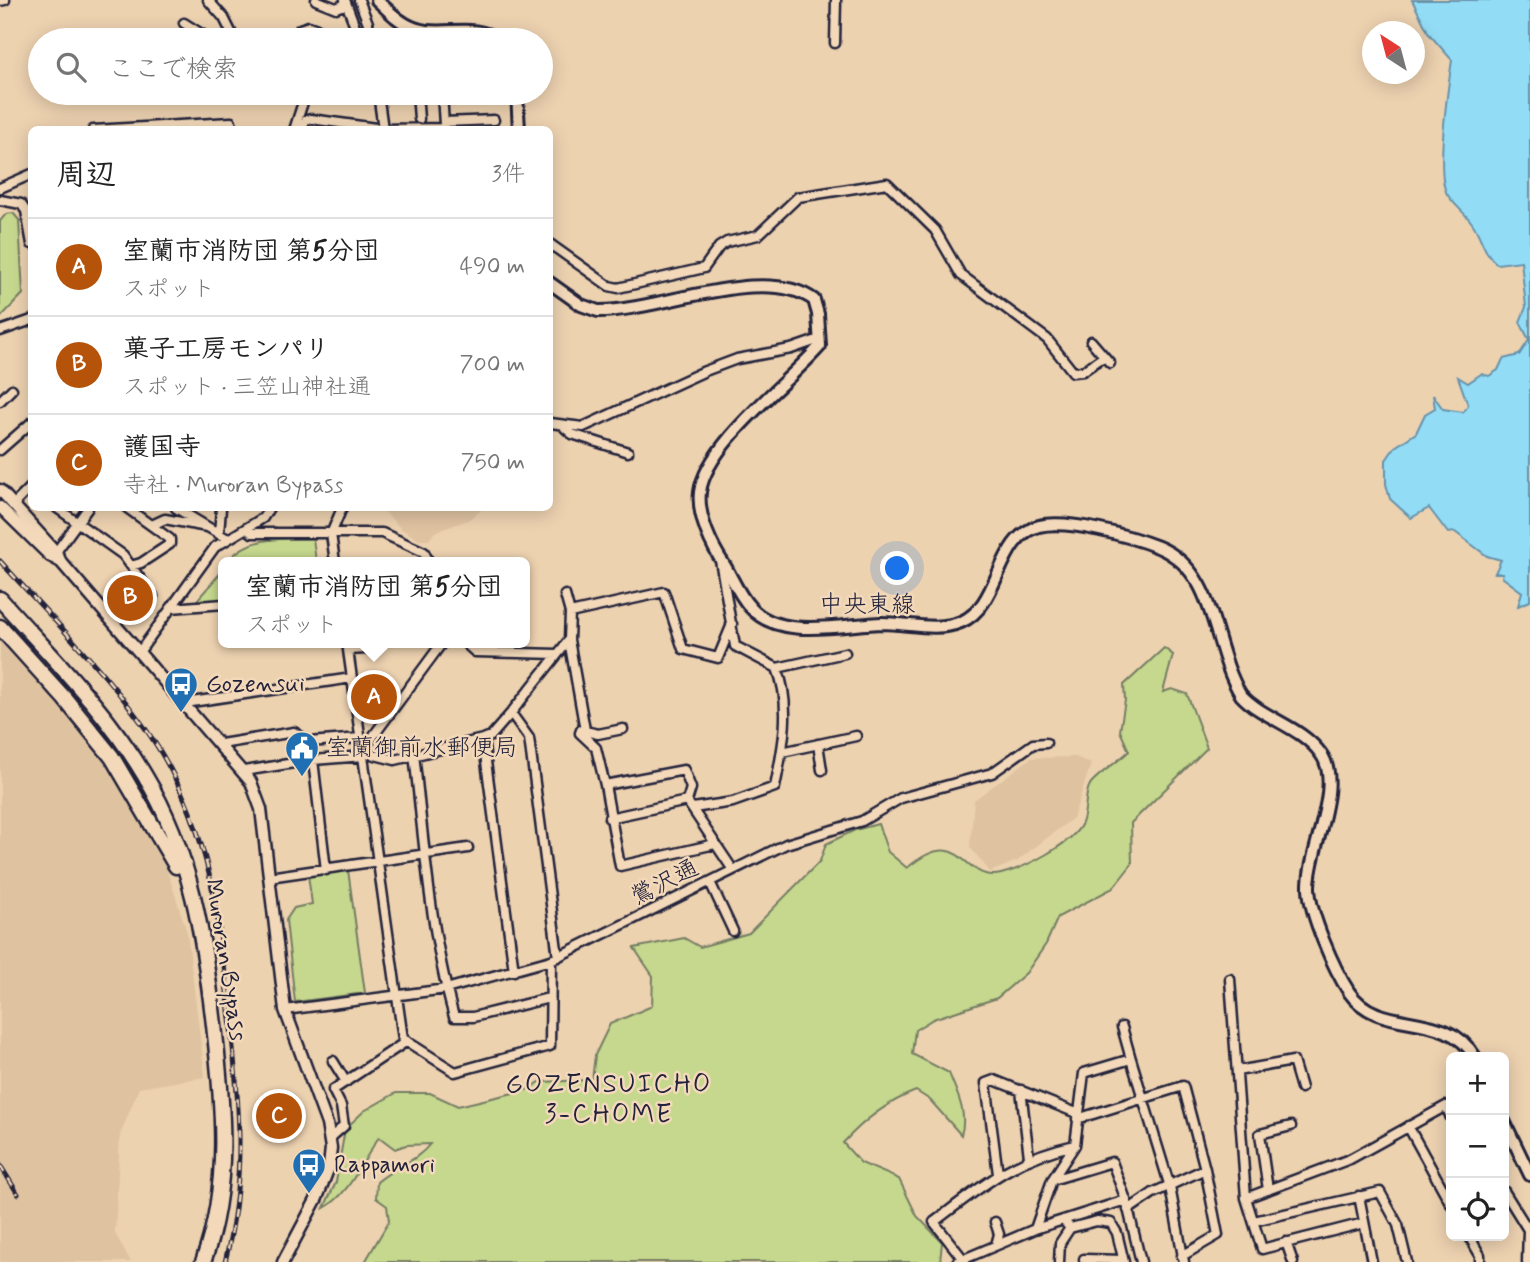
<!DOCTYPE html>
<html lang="ja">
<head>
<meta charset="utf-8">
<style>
  body { margin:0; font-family:Mynerve,"Klee One",sans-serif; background:#f6f6f6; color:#222 }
  .controls { position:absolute; right:21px; bottom:21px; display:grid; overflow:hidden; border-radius:10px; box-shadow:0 4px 18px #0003 }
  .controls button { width:63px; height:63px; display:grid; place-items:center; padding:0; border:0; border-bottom:2px solid #e0e0e0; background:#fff; color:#222; font:35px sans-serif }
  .compass { position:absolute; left:1362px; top:21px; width:63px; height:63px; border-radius:50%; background:#fff; box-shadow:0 4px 18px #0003; rotate:324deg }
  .you { position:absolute; left:898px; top:569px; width:24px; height:24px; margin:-18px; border:5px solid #fff; border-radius:50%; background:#1a73e8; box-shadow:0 0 0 10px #1a73e833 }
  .badge { display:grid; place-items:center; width:46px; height:46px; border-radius:50%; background:#b45309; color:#fff; font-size:23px; font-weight:700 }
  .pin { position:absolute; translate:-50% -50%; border:4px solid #fff; box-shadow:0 2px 7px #0006 }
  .popup { position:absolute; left:218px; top:557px; width:312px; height:91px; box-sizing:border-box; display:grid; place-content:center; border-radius:10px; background:#fff; filter:drop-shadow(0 2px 5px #0005); font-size:23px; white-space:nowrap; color:#767676 }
  .popup b { font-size:26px; color:#222 }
  .popup::after { content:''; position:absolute; left:50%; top:100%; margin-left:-14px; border:14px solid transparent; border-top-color:#fff }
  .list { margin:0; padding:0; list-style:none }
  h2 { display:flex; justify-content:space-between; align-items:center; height:91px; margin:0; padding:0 28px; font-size:30px }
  h2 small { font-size:23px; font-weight:400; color:#767676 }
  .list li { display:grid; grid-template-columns:46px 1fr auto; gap:21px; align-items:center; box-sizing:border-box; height:98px; padding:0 28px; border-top:2px solid #e0e0e0 }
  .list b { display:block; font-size:26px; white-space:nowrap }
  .list p { margin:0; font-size:23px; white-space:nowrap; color:#767676 }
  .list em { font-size:23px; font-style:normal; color:#767676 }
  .icon { flex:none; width:38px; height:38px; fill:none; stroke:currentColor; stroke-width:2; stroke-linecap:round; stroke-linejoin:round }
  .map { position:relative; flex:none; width:1530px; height:1262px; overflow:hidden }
  .search { position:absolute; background:#fff; box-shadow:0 4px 18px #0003; left:28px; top:28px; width:525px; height:77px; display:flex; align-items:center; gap:18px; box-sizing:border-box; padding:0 24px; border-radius:38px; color:#767676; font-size:26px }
  .panel { position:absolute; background:#fff; box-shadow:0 4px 18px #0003; left:28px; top:126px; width:525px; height:385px; border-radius:10px }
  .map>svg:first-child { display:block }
  .built { fill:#dfc3a1 }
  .green { fill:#c5d88d; stroke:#747d64; stroke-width:2 }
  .water { fill:#93dcf5; stroke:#6692ab; stroke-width:2 }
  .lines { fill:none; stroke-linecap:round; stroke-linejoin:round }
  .minor-casing { stroke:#22223b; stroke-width:13 }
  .tertiary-casing { stroke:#22223b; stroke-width:15 }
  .secondary-casing { stroke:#22223b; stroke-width:16 }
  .motorway-casing { stroke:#22223b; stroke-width:19 }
  .minor { stroke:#f3d9ba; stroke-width:8 }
  .tertiary { stroke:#f3d9ba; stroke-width:10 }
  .secondary { stroke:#f3d9ba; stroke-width:10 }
  .motorway { stroke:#f3d9ba; stroke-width:14 }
  .rail-casing { stroke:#22223b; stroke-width:5 }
  .rail { stroke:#f3d9ba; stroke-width:2.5; stroke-dasharray:8; stroke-linecap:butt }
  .labels { text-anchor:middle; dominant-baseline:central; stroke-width:5; stroke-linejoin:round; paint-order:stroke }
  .street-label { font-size:24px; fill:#22223b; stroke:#f3d9ba }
  .poi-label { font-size:24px; fill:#22223b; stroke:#f3d9ba; text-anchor:start }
  .neighbourhood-label { font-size:26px; letter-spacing:2px; fill:#22223b; stroke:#f3d9ba }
</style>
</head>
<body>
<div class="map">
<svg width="1530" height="1262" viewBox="0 0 1530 1262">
  <rect width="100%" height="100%" fill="#edd2b0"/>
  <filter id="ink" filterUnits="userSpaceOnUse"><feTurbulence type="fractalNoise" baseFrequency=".0143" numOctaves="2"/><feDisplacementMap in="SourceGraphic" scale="14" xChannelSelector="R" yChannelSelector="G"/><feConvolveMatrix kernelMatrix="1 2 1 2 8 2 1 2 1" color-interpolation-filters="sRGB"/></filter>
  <g filter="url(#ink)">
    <path class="built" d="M381,508H484L468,520L435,532L429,540H419L400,528Z
      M0,626L149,814L187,932L205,1077L139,1088L120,1135L115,1233L131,1262H0Z
      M1076,757L1091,764L1073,818L1017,861L990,872L970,847L974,800L1031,758Z"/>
    <path class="green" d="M13,213L19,220L23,294L0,318V221L6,214Z
      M313,538L316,562H228C246,535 285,539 313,538Z
      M223,570V600L197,602V600Z
      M1164,648L1173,655L1163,692L1172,689L1187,694L1207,748L1131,823L1132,864L1113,888L1058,917L1046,944L1026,973L997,998L933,1019L915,1030L912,1054L949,1073C957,1093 968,1114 961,1135L930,1100L916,1091C887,1102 864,1120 843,1143L861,1163L899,1179L917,1216L942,1242L940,1262H365L389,1221L387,1206L376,1198L377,1182C394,1167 416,1162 430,1144L406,1145L395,1149L379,1137C363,1160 349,1195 324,1208L336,1182L345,1129L364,1111L396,1093H430L458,1106L526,1090L540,1082L592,1080L595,1055L610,1024L652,1006L653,976L634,948L684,938L700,947L749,933L820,861L826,844L855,830L878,824L888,852L907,868C963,821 962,884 1001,874C1022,869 1073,844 1082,823C1087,812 1084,790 1092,782C1102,771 1118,762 1129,751L1120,731L1125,700L1124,685Z
      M348,870L365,993L295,1002L286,920L294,908L312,904L308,875Z"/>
    <path class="water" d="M1412,0H1530V601L1518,606L1522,592L1502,577L1503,573H1495L1501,560L1487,556L1455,532L1448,533L1429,508L1411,518L1390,499L1386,484V460L1395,447L1416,433L1425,414L1435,408L1433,395L1443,409L1463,412L1468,405L1458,377L1468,383L1481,374L1489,376L1498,370L1503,359L1519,355L1529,340L1520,322L1526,307L1521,261L1497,264C1483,253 1482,237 1472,223C1465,213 1454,205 1447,194C1435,173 1448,87 1452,60L1429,34Z"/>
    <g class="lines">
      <g class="minor-casing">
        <path id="minor" d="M208,0L224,18L235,40
          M316,0L336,8L346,4
          M345,0L356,29
          M359,0L368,23L371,40
          M0,1L5,0
          M184,23L211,40
          M300,29L309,26L320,30L323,40
          M835,43L836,0
          M378,93L383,129
          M417,93L419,119
          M442,93L444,125
          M444,122L494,120
          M93,130L231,122L233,130
          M294,130L306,93
          M301,130L306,120L311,119L383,129L444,128
          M0,188L32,174
          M0,200L21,204L26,211L32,244
          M550,244L609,286L618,288L704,268L719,247L727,242L758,235L798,197L887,183L935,230L961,275L1047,339L1073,372L1083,371L1103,357
          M0,331L32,320
          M1091,341L1110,363
          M0,401L12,389
          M550,423L583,427L705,371L737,359L791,349L820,339
          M565,428L572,434L628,452
          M0,450L32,422
          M13,505L32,486
          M57,508L123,555L153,596
          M127,508L170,539V544L141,563L131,566
          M176,508L226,538
          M152,525L165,519L207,527
          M246,528L252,533H382L424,552L429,562
          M219,534L221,508
          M56,552L88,508
          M720,560L735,646L777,668L845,653
          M335,562L331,534L342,508
          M565,595L570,613
          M171,608L224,604
          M347,643L403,1039L455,1072L550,1046L551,960
          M465,643L475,652L557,654
          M348,650L366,649
          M140,651L215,547L263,518L269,508
          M185,703L352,678
          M585,730L569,640L570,613L664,592L683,649L718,658L732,624
          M483,739L514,971
          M221,744L294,732L309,742L361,738
          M818,744L822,770
          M363,750L442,643
          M363,752L395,760L483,739L491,736L511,713
          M782,752L856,736
          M414,754C424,841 430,932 454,1017H473L549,998
          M313,760L326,870
          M244,771L313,760L364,756
          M605,785L596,748L580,733L581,730L598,734L623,729
          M687,801L691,788L684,770L605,785L620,866L715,844
          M693,808L733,802L775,787C783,748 792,706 777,668
          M609,818L687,801L733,870
          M269,877L468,848
          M710,882L733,931
          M558,957L529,738L511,713L569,640
          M1230,979L1246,1198L1262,1249L1364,1223
          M285,1010L446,989L551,960L786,844L862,821L901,798L992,773L1033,744L1046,743
          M1122,1027L1131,1059
          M333,1061L346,1082
          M1237,1071L1293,1061L1301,1088
          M1021,1090L1029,1157
          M1077,1119L1183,1086L1205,1169L1153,1193L1128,1210
          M1408,1126L1451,1204
          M330,1138L344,1126L341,1106L333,1090L407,1041
          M998,1174L986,1083L994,1080L1079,1114
          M1052,1180L1112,1162L1126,1200L1141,1262
          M1268,1190L1260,1134L1291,1126
          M1504,1191L1530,1233
          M1359,1196L1372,1262
          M1246,1198L1350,1159L1446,1106L1451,1118
          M1063,1220L1070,1228L1097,1221L1111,1223L1117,1233L1124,1262
          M1254,1221L1380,1192L1398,1225L1407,1262
          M995,1222L999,1234L996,1245
          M1035,1229L1052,1180L1075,1145L1084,1073L1131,1059L1170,1187L1184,1262
          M1469,1236L1480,1255V1262
          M1286,1242L1293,1262
          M1182,1256L1218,1235L1205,1169
          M963,1259L934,1222C983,1185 1014,1158 1075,1145
          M1084,1259L1123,1260
          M957,1262L1035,1229L1126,1200
          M1059,1262L1060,1243L1070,1228
          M1527,1262L1528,1230"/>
      </g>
      <g class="tertiary-casing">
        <path id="tertiary" d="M0,490L56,552L61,562L251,782L261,809L285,1010L327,1124L331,1148L329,1167L317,1198L283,1262
          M0,507L50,556L61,562"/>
      </g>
      <g class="secondary-casing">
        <path id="secondary" d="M377,0C387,9 398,22 412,27C440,39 473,21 498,40
          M517,93L519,130
          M550,283L581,305L598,311C656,312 765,263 814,300L818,314L820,346C788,383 706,444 700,492C697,516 712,547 725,566C733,580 739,595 750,607C779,641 843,624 882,623C907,623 937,632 961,622C1001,605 996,537 1039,526C1068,519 1130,536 1158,547C1218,572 1211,646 1241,695C1263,719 1301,726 1321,754C1344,785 1308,851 1309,888C1310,915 1334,969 1349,992C1380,1037 1444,1006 1475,1057
          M1504,1121L1530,1175"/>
      </g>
      <g class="motorway-casing">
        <path id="motorway" d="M0,599C51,656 106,710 145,776C191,852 204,938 214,1025C223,1105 231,1185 203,1262
          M0,627L65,699L112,757L176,866"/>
      </g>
      <use href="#minor" class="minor"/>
      <use href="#tertiary" class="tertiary"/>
      <use href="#secondary" class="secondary"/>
      <use href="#motorway" class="motorway"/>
      <g class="rail-casing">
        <path id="rail" d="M0,561C52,619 124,689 163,756C211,839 219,917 229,1010C239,1098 247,1174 225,1262
          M0,1165L18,1194"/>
      </g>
      <use href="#rail" class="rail"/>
    </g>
  </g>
  <defs>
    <g id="bus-pin" transform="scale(1.75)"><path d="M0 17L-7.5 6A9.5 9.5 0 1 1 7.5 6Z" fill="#1f6fb2" stroke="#f3d9ba"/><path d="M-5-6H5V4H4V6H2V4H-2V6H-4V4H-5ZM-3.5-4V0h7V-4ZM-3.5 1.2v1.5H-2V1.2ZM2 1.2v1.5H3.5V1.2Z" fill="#fff"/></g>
    <g id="civic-pin" transform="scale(1.75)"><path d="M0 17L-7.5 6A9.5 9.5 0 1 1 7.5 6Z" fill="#1f6fb2" stroke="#f3d9ba"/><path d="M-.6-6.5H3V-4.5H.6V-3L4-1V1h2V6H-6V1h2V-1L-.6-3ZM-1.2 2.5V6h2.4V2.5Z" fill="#fff"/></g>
  </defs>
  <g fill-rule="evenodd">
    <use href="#bus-pin" x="181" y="684"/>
    <use href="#civic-pin" x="302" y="748"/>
    <use href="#bus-pin" x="309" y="1165"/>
  </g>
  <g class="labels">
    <g class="street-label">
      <text x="867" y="605">中央東線</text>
      <text transform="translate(665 883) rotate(-27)">鶯沢通</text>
      <text transform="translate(225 960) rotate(81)">Muroran Bypass</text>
    </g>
    <g class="poi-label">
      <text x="206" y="684">Gozensui</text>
      <text x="326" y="748">室蘭御前水郵便局</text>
      <text x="334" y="1165">Rappamori</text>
    </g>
    <g class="neighbourhood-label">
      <text x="609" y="1085">GOZENSUICHO<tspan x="609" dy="30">3-CHOME</tspan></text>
    </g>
  </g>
</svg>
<div class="controls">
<button>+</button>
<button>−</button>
<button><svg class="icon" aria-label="locate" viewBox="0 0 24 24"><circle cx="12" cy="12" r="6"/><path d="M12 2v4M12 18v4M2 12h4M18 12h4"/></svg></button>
</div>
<svg class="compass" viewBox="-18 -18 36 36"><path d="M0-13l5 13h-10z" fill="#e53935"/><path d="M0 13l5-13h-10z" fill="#767676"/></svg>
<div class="you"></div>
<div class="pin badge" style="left:374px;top:697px">A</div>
<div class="popup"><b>室蘭市消防団 第5分団</b>スポット</div>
<div class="pin badge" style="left:130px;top:598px">B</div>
<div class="pin badge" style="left:279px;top:1116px">C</div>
<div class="search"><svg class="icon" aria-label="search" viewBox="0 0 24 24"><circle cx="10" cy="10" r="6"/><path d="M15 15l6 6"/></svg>ここで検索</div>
<section class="panel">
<h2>周辺<small>3件</small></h2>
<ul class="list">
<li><span class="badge">A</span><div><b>室蘭市消防団 第5分団</b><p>スポット</p></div><em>490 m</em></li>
<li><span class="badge">B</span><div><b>菓子工房モンパリ</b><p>スポット · 三笠山神社通</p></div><em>700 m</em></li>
<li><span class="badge">C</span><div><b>護国寺</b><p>寺社 · Muroran Bypass</p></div><em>750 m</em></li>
</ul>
</section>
</div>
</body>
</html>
